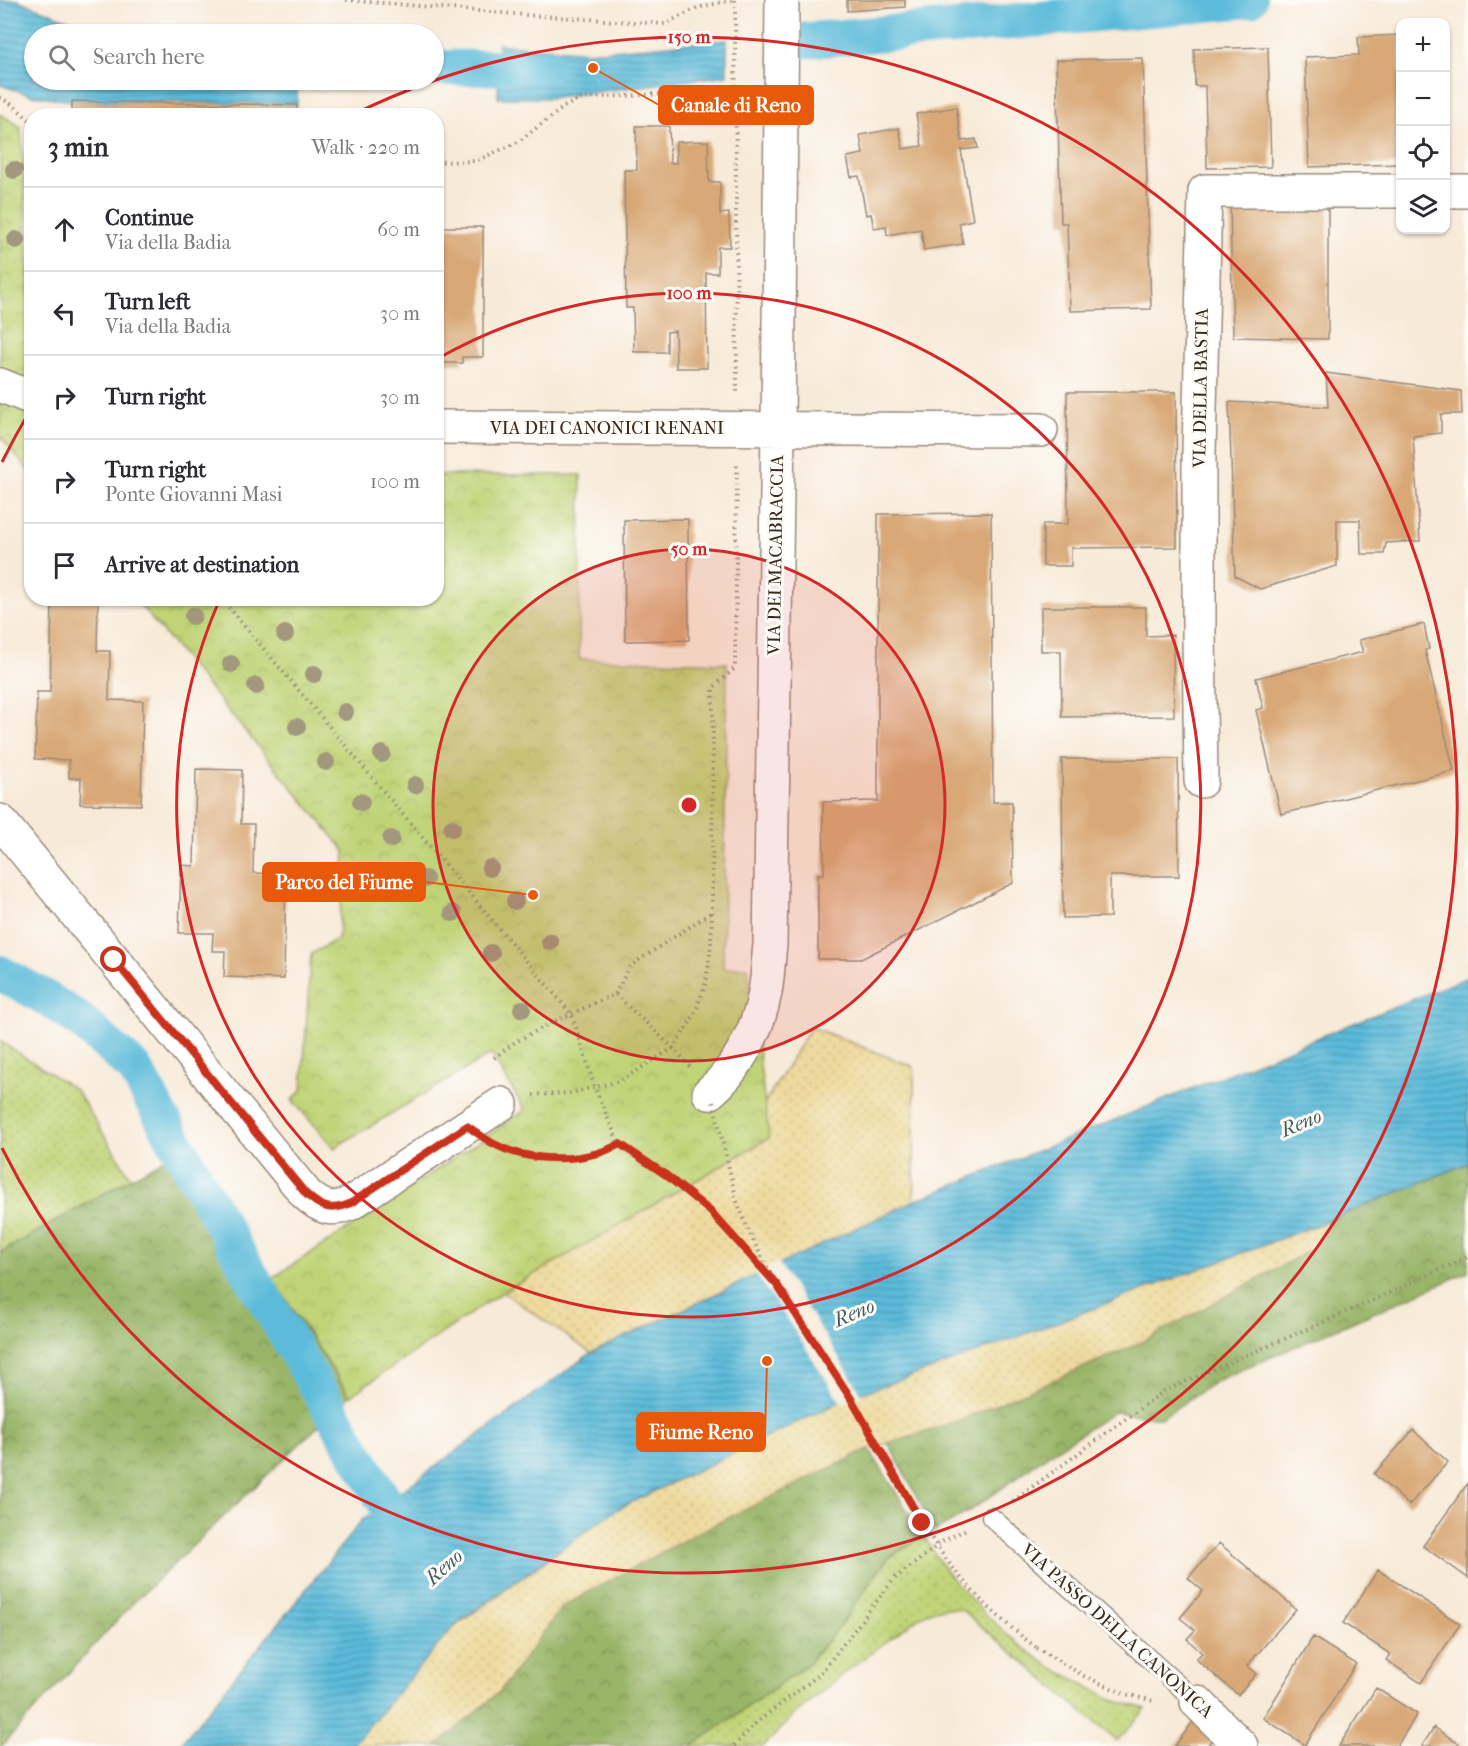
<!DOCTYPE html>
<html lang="en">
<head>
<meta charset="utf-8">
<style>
  body { margin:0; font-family:"IM FELL French Canon",serif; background:#f7f7f7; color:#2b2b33 }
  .controls { position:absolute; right:18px; top:18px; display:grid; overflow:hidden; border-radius:12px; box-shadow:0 2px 4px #0004 }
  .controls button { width:54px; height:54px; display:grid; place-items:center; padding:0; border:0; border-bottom:2px solid #e1e1e2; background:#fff; color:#2b2b33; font:30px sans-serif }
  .stop { position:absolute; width:18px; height:18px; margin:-14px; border:4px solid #c8321e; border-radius:50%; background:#fff }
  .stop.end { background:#c8321e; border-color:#fff; box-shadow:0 2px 6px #0008 }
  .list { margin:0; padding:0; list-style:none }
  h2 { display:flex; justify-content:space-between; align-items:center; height:78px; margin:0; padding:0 24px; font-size:26px }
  h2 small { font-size:20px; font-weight:400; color:#7c7c81 }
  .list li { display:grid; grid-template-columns:39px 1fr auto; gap:18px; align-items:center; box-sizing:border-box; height:84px; padding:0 24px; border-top:2px solid #e1e1e2 }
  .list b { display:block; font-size:22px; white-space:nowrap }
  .list p { margin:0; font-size:20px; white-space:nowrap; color:#7c7c81 }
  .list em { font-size:20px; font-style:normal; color:#7c7c81 }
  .icon { flex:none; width:33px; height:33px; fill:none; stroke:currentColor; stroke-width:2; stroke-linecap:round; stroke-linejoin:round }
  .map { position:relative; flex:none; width:1468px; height:1746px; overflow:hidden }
  .search { position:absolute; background:#fff; box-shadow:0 2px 4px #0004; left:24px; top:24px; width:420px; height:66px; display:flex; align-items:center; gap:15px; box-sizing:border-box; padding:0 21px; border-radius:33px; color:#7c7c81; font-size:22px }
  .panel { position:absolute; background:#fff; box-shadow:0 2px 4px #0004; left:24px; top:108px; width:420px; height:498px; border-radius:24px }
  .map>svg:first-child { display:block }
  .grass { fill:url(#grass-dots); stroke:#7e7e4a; stroke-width:1.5 }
  .forest { fill:url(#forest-crowns); stroke:#6a7042; stroke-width:1.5 }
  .sand { fill:url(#sand-dots); stroke:#94825e; stroke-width:1.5 }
  .park { fill:url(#park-crowns); stroke:#7e7e4a; stroke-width:1.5 }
  .water { fill:url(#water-rules); stroke:#4b727c; stroke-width:1.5 }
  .pier { fill:#f7ead8 }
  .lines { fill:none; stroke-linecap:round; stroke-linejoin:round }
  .canal { stroke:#5bbbda; stroke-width:36 }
  .building { fill:#d8a876 }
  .lane-casing { stroke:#998a7b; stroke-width:21 }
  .street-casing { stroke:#998a7b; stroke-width:36 }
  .path { stroke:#998a7b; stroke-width:4; stroke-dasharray:1.5 4.5; stroke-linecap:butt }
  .lane { stroke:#fff; stroke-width:18 }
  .street { stroke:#fff; stroke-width:33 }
  .path-bridge { stroke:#998a7b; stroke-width:4; stroke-dasharray:1.5 4.5; stroke-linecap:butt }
  .tree { fill:#a2987e }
  .route { stroke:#c8321e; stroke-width:8 }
  .ring { fill:none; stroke:#d62828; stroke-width:3 }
  .labels { text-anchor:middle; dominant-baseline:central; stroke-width:6; stroke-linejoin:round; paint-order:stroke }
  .street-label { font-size:18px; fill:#3b2a1e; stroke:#fdfcf7 }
  .water-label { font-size:20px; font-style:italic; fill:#465d60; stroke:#fdfcf7 }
  .centre { fill:#d62828; stroke:#fdfcf7; stroke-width:3 }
  .ring-label { font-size:18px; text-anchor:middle; font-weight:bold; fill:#d62828; stroke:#fdfcf7; stroke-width:6; stroke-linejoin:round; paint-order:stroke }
  .leader { fill:none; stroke:#e8590c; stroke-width:2 }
  .callout-dot { fill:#e8590c; stroke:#fdfcf7; stroke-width:2 }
  .callout { fill:#e8590c; stroke:#e8590c; stroke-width:2 }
  .callout-label { font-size:20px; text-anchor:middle; font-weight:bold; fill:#fff }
</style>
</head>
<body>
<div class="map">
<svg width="1468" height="1746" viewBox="0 0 1468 1746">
  <defs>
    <pattern id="grass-dots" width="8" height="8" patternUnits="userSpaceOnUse" patternTransform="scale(1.5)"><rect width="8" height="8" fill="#c0d376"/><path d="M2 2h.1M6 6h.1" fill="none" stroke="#a6b566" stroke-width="1.8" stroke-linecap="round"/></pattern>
    <pattern id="forest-crowns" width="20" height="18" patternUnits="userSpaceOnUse" patternTransform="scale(1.5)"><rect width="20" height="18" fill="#98b567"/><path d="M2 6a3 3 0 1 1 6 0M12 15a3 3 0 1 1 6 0" fill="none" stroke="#7d9354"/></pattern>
    <pattern id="sand-dots" width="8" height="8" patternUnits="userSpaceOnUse" patternTransform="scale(1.5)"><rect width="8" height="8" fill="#eeda9e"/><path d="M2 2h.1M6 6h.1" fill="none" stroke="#cdbb88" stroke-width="1.8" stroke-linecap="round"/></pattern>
    <pattern id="park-crowns" width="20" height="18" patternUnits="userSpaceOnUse" patternTransform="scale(1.5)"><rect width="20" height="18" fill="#c0d376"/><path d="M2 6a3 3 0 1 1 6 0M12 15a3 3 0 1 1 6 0" fill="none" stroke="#a6b566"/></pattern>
    <pattern id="water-rules" width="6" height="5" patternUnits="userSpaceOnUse" patternTransform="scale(1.5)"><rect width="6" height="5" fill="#5bbbda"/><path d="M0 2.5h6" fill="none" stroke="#4c98b0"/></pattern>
  </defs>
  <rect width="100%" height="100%" fill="#fdfcf7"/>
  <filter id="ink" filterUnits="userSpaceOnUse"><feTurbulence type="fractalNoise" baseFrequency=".0167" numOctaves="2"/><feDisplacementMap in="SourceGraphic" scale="12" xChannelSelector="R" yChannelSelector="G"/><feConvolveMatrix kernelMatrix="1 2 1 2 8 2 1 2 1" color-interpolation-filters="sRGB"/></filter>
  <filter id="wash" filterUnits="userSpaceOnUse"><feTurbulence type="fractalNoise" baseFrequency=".008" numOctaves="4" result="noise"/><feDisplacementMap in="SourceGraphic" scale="24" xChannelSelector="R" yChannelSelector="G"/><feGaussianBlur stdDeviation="1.35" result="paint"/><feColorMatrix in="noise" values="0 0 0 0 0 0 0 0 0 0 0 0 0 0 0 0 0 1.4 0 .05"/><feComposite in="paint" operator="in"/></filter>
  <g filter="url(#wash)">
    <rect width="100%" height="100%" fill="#f7ead8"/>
    <path class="grass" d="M0,1041L76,1090L131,1178L0,1253Z
      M923,1536L948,1574L968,1596L988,1617L1021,1646L1051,1667L1113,1700L1146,1709L1117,1741L962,1610C946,1607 935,1608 921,1616L848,1670L795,1714L764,1746H692L808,1664L838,1628L888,1558Z"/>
    <path class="forest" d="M184,1148L350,1396L130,1606L2,1746H0V1253Z
      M1468,1163V1272L1218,1380L1161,1418L1114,1412C1087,1430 1058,1447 1032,1466C1000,1490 971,1512 935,1531L888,1443L955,1422L1140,1343L1320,1245L1330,1220Z
      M869,1449L923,1536L888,1558L838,1628L808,1664L692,1746H436L500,1691L563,1606L696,1533Z"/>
    <path class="sand" d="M811,1027L914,1067V1201L591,1353L468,1268L723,1143L764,1104Z
      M1330,1220L1320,1245L1140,1343L955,1422L869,1449L697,1533L563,1606L500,1691L436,1746H338L373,1686L617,1509L850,1397Z"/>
    <path class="park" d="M0,114L21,127L31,323V474L0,436Z
      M437,475H581L579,659L727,663L723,968L748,967L769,1138L495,1297L350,1396L272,1278L362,1220L525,1110L491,1054L334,1148L292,1100L302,1090L311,954L338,939L345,851L135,599L436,598Z"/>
    <path class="water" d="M0,0H17L87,27L160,34H34V80H298L297,105L72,101L32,95L0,85Z
      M727,40V75L549,98H498V44L588,52Z
      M1468,977V1163L1330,1220L932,1369L850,1397L617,1509L457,1623L352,1746H179L363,1519L591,1353L914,1201Z"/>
    <path class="pier" d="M778,1262L858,1388L862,1396L842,1404L785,1316L755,1273Z"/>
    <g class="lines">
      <path class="canal" d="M801,41L1249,0
        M434,68L546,67
        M0,973L41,995L78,1019L134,1068L243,1262L410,1545"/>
    </g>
    <g id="blocks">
      <path class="building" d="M847,0H905V7L847,11Z
        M1400,35V164L1309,167L1305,57L1359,55L1358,37Z
        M1268,47L1271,167L1207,168L1205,86H1195L1194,49Z
        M1143,58L1151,309L1070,311L1067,223H1061L1056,60Z
        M72,101L297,105V116H72Z
        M956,107L962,141L976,139L978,148L961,150L973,220L959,223L963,244L924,250L921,229L887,235L886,226L874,228L871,214L866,215L859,176L851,177L847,157L863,154L860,135L899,128L903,149L922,146L916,114Z
        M636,126H669L670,163H676V142L708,141L709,182H720V214L729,213L730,247H718V273H706L707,368H676L675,331L667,332V352H634L633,308H626L624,170H637Z
        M1230,203L1328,207V339L1233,337Z
        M436,227H483V357H462V363H440V368H436Z
        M1326,373L1461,391L1462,414H1441V433L1413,436L1420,541L1386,543L1384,554H1361L1360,520H1337V566L1260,589L1235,576L1229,402L1328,407Z
        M1067,392H1176L1177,547L1071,548V566H1043V524H1068Z
        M991,513L993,802H1012L1013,883L861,959H818V874H824L823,802L878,801V514Z
        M688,519L689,640L625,641L624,520Z
        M52,598H98L97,651H110L109,700L143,701L141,805L80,804L81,778H69V760L35,759L37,692H50Z
        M1041,607H1146V636L1173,635L1174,716L1062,717L1061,651H1041Z
        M1424,624L1429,649L1425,650L1454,771L1281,814L1256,710L1263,708L1256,678L1363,652L1359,640Z
        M1062,759H1178L1179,876H1110V917L1063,918Z
        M196,769L242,770L241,824H254L253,873L286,874L284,979L224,977L225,951H212L213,933H179L181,865L194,866Z
        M1413,1430L1448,1462L1409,1505L1374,1474Z
        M1468,1483V1578L1423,1546Z
        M1219,1543L1296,1609L1247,1666L1256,1674L1238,1695L1196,1659L1202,1653L1187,1639L1195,1630L1180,1618L1203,1591L1188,1578Z
        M1378,1570L1460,1624L1421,1683L1386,1660L1390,1654L1343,1623Z
        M1313,1637L1356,1664L1305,1745L1263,1718Z
        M1376,1688L1417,1714L1397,1746H1339Z
        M1195,1719L1215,1733L1209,1743L1213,1746H1175Z
        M1434,1727L1462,1746H1422Z"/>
    </g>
  </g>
  <g filter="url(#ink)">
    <use href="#blocks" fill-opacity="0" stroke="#998a7b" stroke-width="1.5"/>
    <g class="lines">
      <g class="lane-casing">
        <path id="lane" d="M991,1517L1197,1702"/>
      </g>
      <g class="street-casing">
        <path id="street" d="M1446,191H1468
          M0,385L32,398
          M436,427L1041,430
          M1201,781L1199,632V453L1205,191H1400
          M0,821L306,1194C321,1208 332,1212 351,1203L501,1104
          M709,1093C737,1070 759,1028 765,992C768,977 768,961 770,945L778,428L782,0
          M1197,1702L1241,1746"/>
      </g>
      <path class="path" d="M346,0L526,15L665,24L697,8L732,0
        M735,0L737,395
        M0,97L14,106L32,122
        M436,162L476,161L518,142L564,107L582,98L747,90
        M221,598L572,1015L595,1088L619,1144
        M615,994L630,966L712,912
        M494,1058L515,1042L553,1022L615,994L673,1048L690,1067
        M533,1095L570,1093L620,1081L673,1048L695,1014L706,982L711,946L712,912L713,688L735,668L737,463
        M619,1144L666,1175L711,1212L777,1285
        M498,1146C538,1162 581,1161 619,1144
        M1013,1501L1164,1391L1372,1301L1468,1257
        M1037,1648L1084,1676L1125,1694L1154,1701
        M734,1746L756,1723L820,1674L894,1579L942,1542L968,1528"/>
      <use href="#lane" class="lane"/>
      <use href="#street" class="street"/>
      <path class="path-bridge" d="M713,1102L737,1201C762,1273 811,1334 850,1398C868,1427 885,1456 901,1485C916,1512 930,1538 949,1563C974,1596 1004,1623 1037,1648"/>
    </g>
    <g class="tree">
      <circle cx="14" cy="170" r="9"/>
      <circle cx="16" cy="240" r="9"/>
      <circle cx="193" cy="616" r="9"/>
      <circle cx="285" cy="634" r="9"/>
      <circle cx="231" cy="664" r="9"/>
      <circle cx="314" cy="674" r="9"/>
      <circle cx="256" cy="686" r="9"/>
      <circle cx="345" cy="712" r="9"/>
      <circle cx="297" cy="727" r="9"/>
      <circle cx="382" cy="754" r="9"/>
      <circle cx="326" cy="762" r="9"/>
      <circle cx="415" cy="785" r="9"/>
      <circle cx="361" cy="802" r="9"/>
      <circle cx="452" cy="828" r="9"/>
      <circle cx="391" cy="839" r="9"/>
      <circle cx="490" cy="868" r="9"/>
      <circle cx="425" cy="879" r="9"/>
      <circle cx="515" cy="901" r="9"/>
      <circle cx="453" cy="913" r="9"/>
      <circle cx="550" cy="942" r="9"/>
      <circle cx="491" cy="953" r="9"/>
      <circle cx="522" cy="1009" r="9"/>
    </g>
  </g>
  <g class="lines" filter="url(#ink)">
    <path class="route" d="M114,960L306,1194C321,1208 332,1212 351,1203L467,1126C476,1132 485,1139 494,1144C524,1160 566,1162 598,1153C606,1151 613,1147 620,1144L666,1175L711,1212L777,1285L850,1397L922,1523"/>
  </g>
  <circle cx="689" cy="805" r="256" fill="#d62828" fill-opacity=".12"/>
  <g class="ring">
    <circle cx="689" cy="805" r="256"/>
    <path d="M437 359A512 512 0 1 1 219 601"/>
    <path d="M2 462A768 768 0 0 1 31 409M352 115A768 768 0 1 1 2 1148"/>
  </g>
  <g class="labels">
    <g class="street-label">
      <text transform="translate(1201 388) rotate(-89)">VIA DELLA BASTIA</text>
      <text x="607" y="428">VIA DEI CANONICI RENANI</text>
      <text transform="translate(776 555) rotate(-89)">VIA DEI MACABRACCIA</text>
      <text transform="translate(1117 1631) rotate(42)">VIA PASSO DELLA CANONICA</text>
    </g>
    <g class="water-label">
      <text transform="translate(1301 1123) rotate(-23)">Reno</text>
      <text transform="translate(854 1313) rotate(-23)">Reno</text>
      <text transform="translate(444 1567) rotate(-42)">Reno</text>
    </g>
  </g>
  <circle cx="689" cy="805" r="9" class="centre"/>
  <g class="ring-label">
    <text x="689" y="43">150 m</text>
    <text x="689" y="299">100 m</text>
    <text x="689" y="555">50 m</text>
  </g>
  <path class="leader" d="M593 68L659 105M533 895L425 882M767 1361L765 1432"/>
  <g class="callout-dot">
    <circle cx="593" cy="68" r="6"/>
    <circle cx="533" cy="895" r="6"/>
    <circle cx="767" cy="1361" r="6"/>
  </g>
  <g class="callout">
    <rect x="659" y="86" width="154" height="38" rx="6"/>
    <rect x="263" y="863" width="162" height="38" rx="6"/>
    <rect x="637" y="1413" width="128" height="38" rx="6"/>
  </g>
  <g class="callout-label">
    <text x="736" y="112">Canale di Reno</text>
    <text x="344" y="889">Parco del Fiume</text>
    <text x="701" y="1439">Fiume Reno</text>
  </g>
</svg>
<div class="controls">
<button>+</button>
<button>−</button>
<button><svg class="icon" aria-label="locate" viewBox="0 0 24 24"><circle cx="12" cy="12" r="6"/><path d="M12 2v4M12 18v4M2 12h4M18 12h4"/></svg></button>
<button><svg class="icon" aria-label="layers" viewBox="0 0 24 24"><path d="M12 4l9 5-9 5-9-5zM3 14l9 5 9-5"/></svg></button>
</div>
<div class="stop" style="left:114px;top:960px"></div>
<div class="stop end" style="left:922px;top:1523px"></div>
<div class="search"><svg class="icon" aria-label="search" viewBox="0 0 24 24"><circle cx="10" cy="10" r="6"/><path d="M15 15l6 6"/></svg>Search here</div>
<section class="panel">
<h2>3 min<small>Walk · 220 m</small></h2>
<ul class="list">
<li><svg class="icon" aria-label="ahead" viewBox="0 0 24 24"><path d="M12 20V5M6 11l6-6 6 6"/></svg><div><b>Continue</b><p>Via della Badia</p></div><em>60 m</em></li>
<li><svg class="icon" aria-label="left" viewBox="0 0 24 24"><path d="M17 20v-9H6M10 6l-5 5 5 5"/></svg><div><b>Turn left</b><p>Via della Badia</p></div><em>30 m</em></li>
<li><svg class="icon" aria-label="right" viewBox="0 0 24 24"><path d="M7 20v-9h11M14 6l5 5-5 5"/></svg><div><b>Turn right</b></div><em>30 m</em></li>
<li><svg class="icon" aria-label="right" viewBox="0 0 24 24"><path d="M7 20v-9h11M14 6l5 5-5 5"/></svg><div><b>Turn right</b><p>Ponte Giovanni Masi</p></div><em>100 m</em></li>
<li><svg class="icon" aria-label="arrive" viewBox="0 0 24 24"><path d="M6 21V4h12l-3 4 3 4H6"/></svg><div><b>Arrive at destination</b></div></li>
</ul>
</section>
</div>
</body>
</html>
